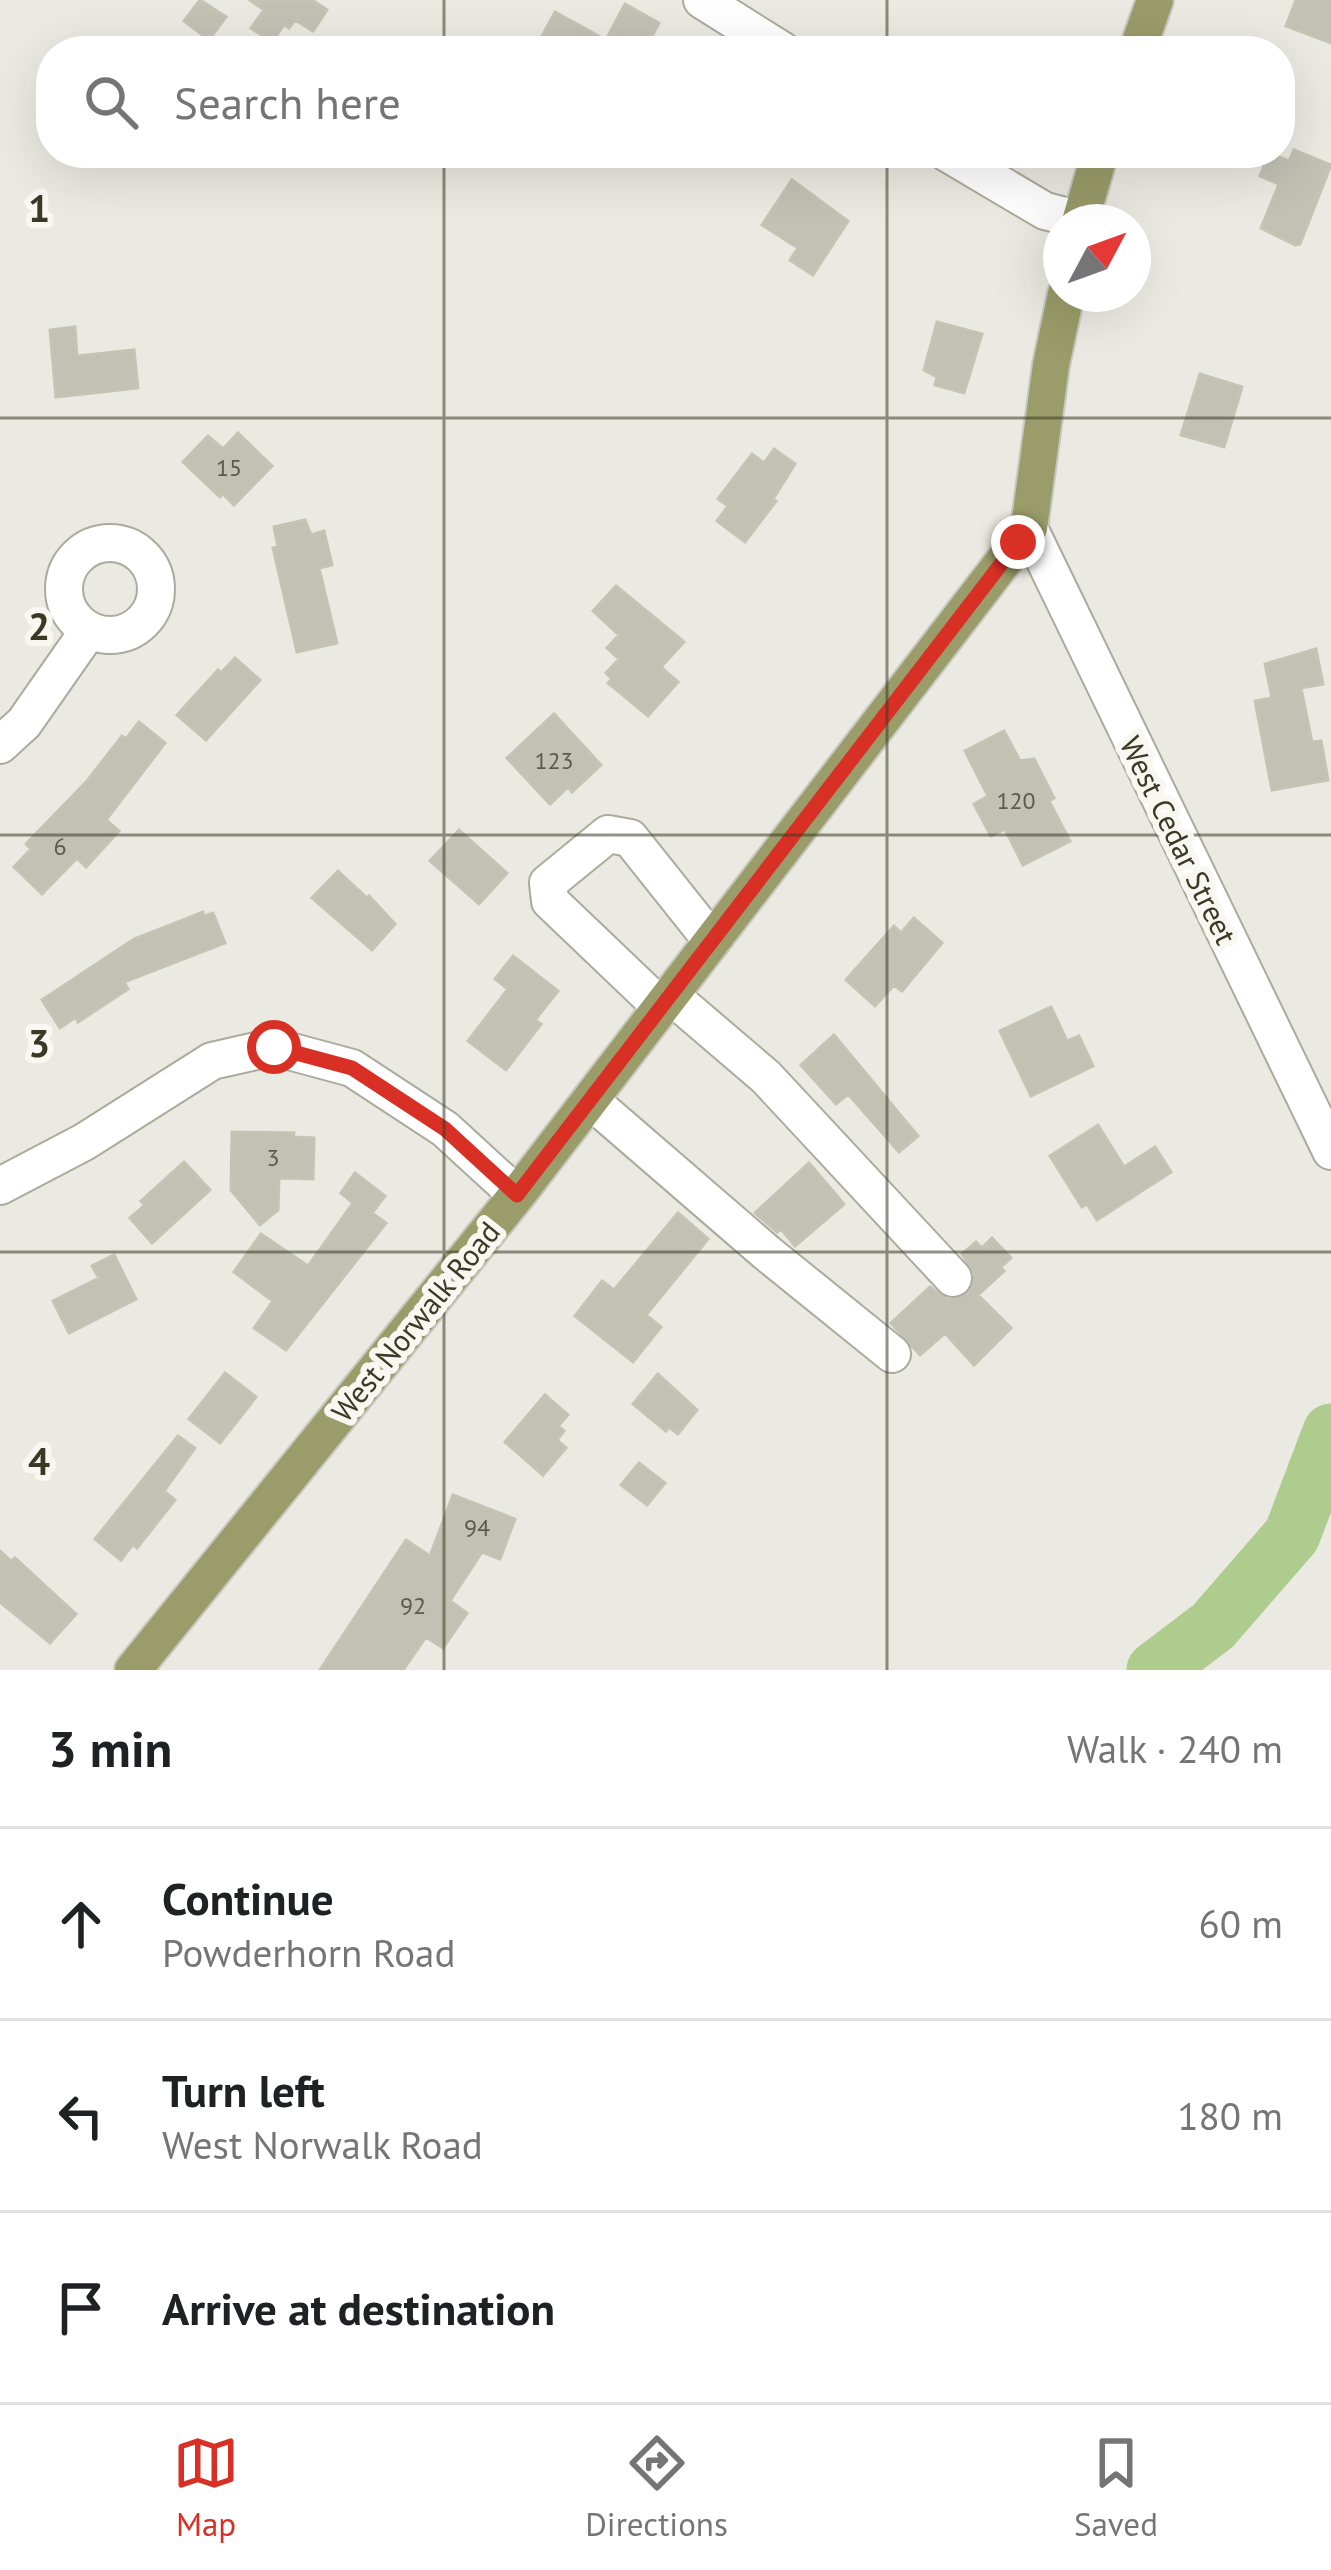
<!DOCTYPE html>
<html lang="en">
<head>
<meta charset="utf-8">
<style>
  body { margin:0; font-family:"PT Sans",sans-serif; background:#f2f2f2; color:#202124 }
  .compass { position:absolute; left:1043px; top:204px; width:108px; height:108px; border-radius:50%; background:#fff; box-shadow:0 12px 48px #0002; rotate:49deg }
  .stop { position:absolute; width:36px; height:36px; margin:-27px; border:9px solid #d93025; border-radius:50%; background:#fff }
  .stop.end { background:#d93025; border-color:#fff; box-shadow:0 3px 12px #0008 }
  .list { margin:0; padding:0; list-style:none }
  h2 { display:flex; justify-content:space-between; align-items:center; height:156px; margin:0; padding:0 48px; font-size:51px }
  h2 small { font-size:39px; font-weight:400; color:#757577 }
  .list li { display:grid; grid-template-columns:78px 1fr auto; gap:36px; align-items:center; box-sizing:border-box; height:192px; padding:0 48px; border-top:3px solid #e0e0e0 }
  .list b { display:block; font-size:45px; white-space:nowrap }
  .list p { margin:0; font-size:39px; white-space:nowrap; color:#757577 }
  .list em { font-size:39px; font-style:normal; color:#757577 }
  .icon { flex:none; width:66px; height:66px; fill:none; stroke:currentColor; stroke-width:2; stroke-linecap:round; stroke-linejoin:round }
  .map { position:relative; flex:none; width:1331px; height:1670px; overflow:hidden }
  .search { position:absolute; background:#fff; box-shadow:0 12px 48px #0002; left:36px; right:36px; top:36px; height:132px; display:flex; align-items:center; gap:30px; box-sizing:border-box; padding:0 42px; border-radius:48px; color:#757577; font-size:45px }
  .sheet { height:732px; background:#fff }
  nav { display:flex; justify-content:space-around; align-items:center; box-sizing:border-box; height:168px; border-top:3px solid #e0e0e0; background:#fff; font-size:33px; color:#757577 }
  nav a { display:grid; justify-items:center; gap:6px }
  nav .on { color:#d93025 }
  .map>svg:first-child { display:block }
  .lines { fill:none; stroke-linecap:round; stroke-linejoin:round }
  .river { stroke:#aecc8d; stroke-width:57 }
  .building { fill:#c2c1b4; stroke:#c4c3b4; stroke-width:3 }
  .minor-casing { stroke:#abab9d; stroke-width:40 }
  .major-casing { stroke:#c8c8c1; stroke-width:40 }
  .minor { stroke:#fff; stroke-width:36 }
  .major { stroke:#9a9d69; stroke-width:36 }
  .route { stroke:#d93025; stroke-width:15 }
  .grid { fill:none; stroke:#393a23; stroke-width:3; stroke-opacity:0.55 }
  .labels { text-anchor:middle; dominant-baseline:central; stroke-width:12; stroke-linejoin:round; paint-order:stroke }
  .number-label { font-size:24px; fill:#5b5c47 }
  .street-label { font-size:30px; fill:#393a23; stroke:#f8f7f2 }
  .grid-label { font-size:39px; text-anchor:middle; font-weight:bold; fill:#393a23; stroke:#f8f7f2; stroke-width:12; stroke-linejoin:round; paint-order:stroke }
</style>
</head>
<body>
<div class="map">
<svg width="1331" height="1670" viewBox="0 0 1331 1670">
  <rect width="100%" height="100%" fill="#ebeae2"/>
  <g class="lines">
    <path class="river" d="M1155,1670L1213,1626L1292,1535L1331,1432"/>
  </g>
  <path class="building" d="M200,0L226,17L209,40L184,21Z
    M250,0H312L327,10L313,31L295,20L289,28L284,25L272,42L251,28L264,10Z
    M1296,0H1331V43L1286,26Z
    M625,4L659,23L644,51H554L539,42L555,12L606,40Z
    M1294,150L1331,165L1300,244L1295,245L1261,228L1279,184L1260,176L1269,153L1289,161Z
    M792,180L848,221L813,275L790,260L798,248L762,225Z
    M937,322L982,334L964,393L935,385L937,377L924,370Z
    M75,327L77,356L134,350L138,388L56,397L50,330Z
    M1200,374L1242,387L1224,447L1181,435Z
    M238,433L272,466L234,505L223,494L220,497L183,462L208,436L223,449Z
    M774,449L795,464L773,499L776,501L745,542L717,521L728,506L718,499L752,454L764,463Z
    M305,520L311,535L324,531L332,565L319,568L337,643L297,652L273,548L278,547L274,527Z
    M616,586L684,642L661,667L678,682L648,716L608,683L612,679L606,673L619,659L607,648L619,635L593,611Z
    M1316,649L1323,684L1301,688L1312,742L1321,741L1328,780L1272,790L1255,701L1272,698L1265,664Z
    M235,658L260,680L206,740L177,715L218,670L221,673Z
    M554,714L601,765L572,792L568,787L550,804L507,758Z
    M139,722L165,743L106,820L119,831L86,867L77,858L42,894L14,867L31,849L26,844L87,781L122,736L126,739Z
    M1004,731L1020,761L1034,759L1054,798L1049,801L1070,841L1023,865L1005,829L991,836L974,804L988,796L965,751Z
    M459,830L507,873L479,904L430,861Z
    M338,871L367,898L369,896L395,924L372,950L312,898Z
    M203,912L204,916L213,913L225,943L124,982L128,989L78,1022L76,1017L60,1028L42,1000L134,939Z
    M914,918L942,943L902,991L894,985L875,1006L846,980L894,926L901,933Z
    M513,956L558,991L535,1020L541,1024L506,1070L468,1041L508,989L495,979Z
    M1051,1007L1067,1041L1079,1036L1093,1066L1031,1096L1000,1031Z
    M834,1035L918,1136L899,1152L848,1094L836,1104L801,1065Z
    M1098,1125L1124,1167L1155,1147L1171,1172L1097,1220L1087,1204L1082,1207L1050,1156Z
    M232,1132L294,1133L293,1137L314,1138L313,1179L279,1178L278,1210L260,1225L231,1190Z
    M184,1162L210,1190L152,1243L130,1218L145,1205L141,1201Z
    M809,1163L844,1204L795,1246L781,1229L777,1232L755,1213Z
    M355,1173L385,1196L372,1213L386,1223L286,1350L254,1328L273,1301L234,1272L261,1234L308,1266L353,1203L341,1193Z
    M678,1213L708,1239L646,1315L661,1327L633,1362L575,1316L602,1281L614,1290Z
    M992,1238L1011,1258L1001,1267L1004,1271L978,1295L1011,1328L974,1365L945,1333L920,1355L891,1323L930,1287L948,1300L967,1295L975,1274L962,1254L976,1242L982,1248Z
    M114,1255L136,1299L69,1333L53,1301L99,1278L92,1266Z
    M225,1373L256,1397L220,1443L189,1419Z
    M658,1374L697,1410L678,1434L669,1427L666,1431L633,1404Z
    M545,1395L568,1415L558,1426L564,1431L557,1440L566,1448L543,1475L505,1442Z
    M178,1436L195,1448L164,1491L175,1500L137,1548L133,1544L121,1560L95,1539Z
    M639,1463L665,1483L647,1505L621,1485Z
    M453,1495L515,1519L500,1559L482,1552L450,1601L467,1613L443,1648L426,1637L403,1670H320L406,1540L430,1556Z
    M0,1551L11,1561L15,1558L76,1614L50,1643L0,1602Z"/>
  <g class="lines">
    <g class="minor-casing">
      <path id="minor" d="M702,0L783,51
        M947,153L1045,211L1081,220
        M1029,528L1331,1151
        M64 589a46 46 0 1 1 92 0a46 46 0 1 1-92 0Z
        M0,745L24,723L89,630
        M670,995L766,1077L953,1278
        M661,1007L550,901L548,883L608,834L630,838L712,941
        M590,1100L767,1253L892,1354
        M0,1186L84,1142L212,1061L274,1047L352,1068L445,1129L517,1195"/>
    </g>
    <g class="major-casing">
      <path id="major" d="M1137,51L1155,0
        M1080,222L1100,153
        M133,1670L517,1195L1029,528L1051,365L1066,294"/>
    </g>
    <use href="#minor" class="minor"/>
    <use href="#major" class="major"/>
  </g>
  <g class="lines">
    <path class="route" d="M274,1047L352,1068L445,1129L517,1195L1018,542"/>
  </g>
  <path class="grid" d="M444,0V51M887,0V51M444,153V1670M887,153V1670M0,418H1331M0,835H1331M0,1252H1331"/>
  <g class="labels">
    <g class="number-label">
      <text x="229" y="467">15</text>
      <text x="554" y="760">123</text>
      <text x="1016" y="800">120</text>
      <text x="60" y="846">6</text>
      <text x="273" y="1157">3</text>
      <text x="477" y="1527">94</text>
      <text x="413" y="1605">92</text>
    </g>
    <g class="street-label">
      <text transform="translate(1179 840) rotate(64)">West Cedar Street</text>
      <text transform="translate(415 1321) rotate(-51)">West Norwalk Road</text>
    </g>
  </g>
  <g class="grid-label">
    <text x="39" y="222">1</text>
    <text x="39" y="640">2</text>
    <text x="39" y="1057">3</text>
    <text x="39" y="1475">4</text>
  </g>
</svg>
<svg class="compass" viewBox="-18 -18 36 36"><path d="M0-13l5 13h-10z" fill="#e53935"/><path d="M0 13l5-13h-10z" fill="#757577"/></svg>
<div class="stop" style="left:274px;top:1047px"></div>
<div class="stop end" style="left:1018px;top:542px"></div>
<div class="search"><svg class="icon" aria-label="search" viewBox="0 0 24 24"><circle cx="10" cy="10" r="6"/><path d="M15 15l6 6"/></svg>Search here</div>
</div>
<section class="sheet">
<h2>3 min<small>Walk · 240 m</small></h2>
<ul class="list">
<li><svg class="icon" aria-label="ahead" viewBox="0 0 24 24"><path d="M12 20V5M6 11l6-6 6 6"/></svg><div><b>Continue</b><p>Powderhorn Road</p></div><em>60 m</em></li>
<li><svg class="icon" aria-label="left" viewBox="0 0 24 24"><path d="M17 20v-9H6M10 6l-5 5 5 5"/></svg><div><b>Turn left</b><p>West Norwalk Road</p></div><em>180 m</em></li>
<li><svg class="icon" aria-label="arrive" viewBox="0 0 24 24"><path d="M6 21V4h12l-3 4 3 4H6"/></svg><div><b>Arrive at destination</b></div></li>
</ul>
</section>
<nav>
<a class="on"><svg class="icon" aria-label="map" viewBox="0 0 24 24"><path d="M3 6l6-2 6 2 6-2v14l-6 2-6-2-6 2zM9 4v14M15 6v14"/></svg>Map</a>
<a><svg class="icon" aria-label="directions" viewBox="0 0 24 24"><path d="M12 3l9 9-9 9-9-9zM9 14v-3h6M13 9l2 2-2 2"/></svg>Directions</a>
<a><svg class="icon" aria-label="saved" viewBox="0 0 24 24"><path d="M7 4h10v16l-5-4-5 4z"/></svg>Saved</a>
</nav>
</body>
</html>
